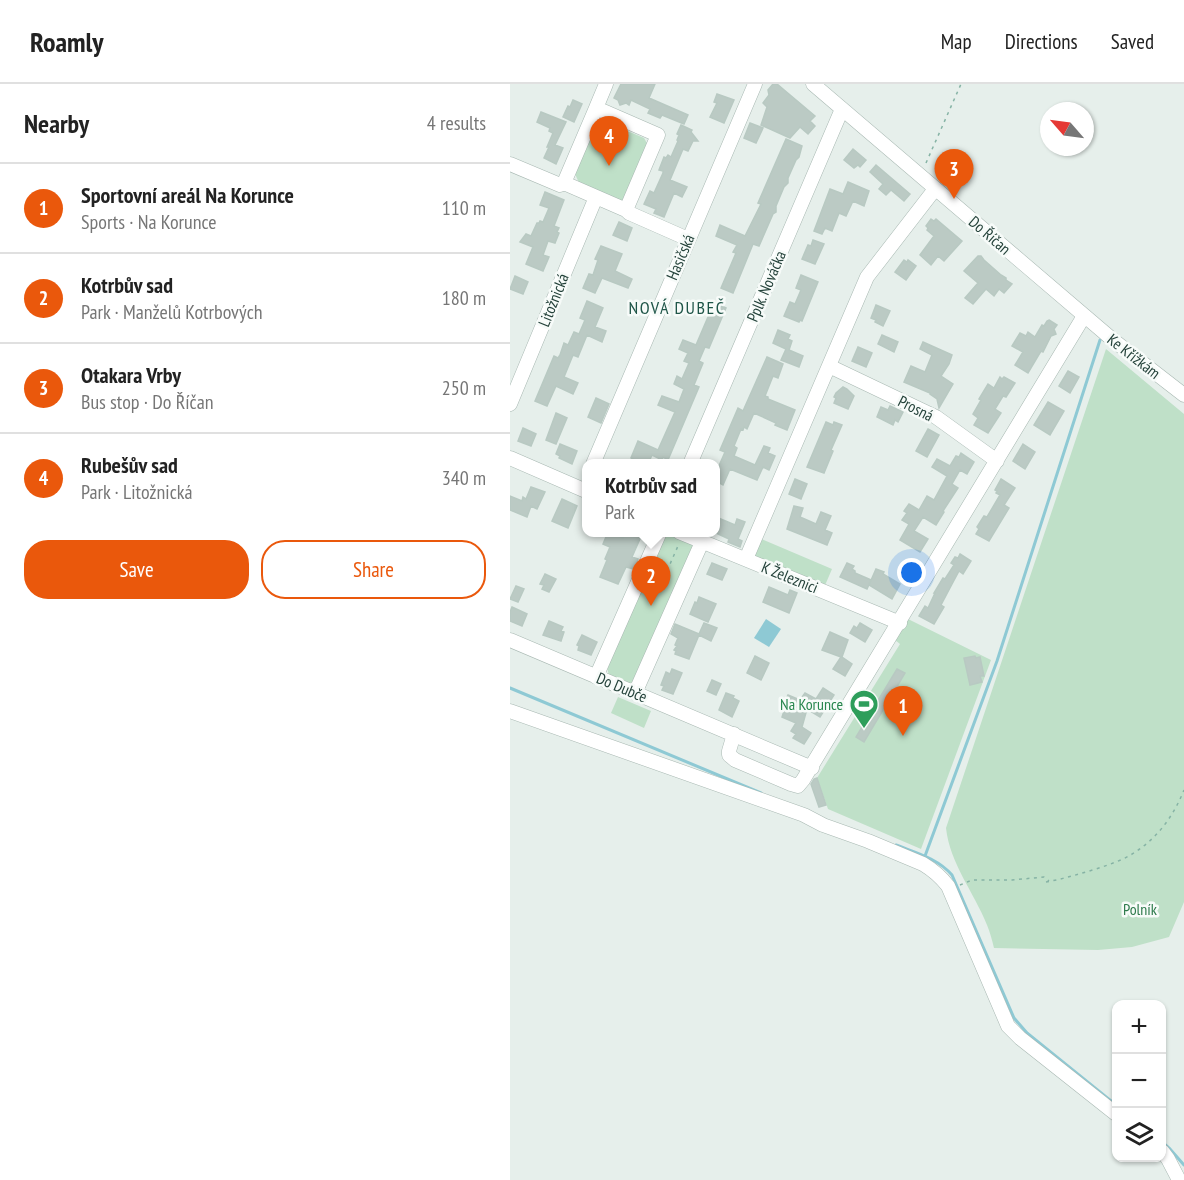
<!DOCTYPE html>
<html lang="en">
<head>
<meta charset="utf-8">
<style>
  body { margin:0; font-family:"PT Sans Narrow",sans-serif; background:#f2f2f2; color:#222 }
  .controls { position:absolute; right:18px; bottom:18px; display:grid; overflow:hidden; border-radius:12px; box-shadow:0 2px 4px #0004 }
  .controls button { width:54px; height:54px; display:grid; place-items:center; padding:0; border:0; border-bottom:2px solid #e0e0e0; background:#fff; color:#222; font:30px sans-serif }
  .compass { position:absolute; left:530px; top:18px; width:54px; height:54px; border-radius:50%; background:#fff; box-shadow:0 2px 4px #0004; rotate:298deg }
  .you { position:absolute; left:402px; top:489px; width:21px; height:21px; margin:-15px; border:4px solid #fff; border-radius:50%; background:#1a73e8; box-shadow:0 0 0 9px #1a73e833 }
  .badge { display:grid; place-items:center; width:39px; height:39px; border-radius:50%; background:#ea580c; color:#fff; font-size:20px; font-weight:700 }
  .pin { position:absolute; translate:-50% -50px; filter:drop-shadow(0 2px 3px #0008) }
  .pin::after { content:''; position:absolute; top:32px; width:21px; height:18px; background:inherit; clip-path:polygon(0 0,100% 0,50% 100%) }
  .popup { position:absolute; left:72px; top:375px; width:138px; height:78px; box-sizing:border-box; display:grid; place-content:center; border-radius:12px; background:#fff; filter:drop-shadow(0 2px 4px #0005); font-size:20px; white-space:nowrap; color:#767676 }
  .popup b { font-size:22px; color:#222 }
  .popup::after { content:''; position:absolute; left:50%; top:100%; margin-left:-12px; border:12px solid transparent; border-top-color:#fff }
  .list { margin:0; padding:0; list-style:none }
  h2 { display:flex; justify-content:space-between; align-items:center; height:78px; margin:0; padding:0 24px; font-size:26px }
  h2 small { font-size:20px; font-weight:400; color:#767676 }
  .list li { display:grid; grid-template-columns:39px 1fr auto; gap:18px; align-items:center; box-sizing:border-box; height:90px; padding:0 24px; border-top:2px solid #e0e0e0 }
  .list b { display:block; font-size:22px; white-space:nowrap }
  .list p { margin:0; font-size:20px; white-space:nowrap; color:#767676 }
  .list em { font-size:20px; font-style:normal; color:#767676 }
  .actions { display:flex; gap:12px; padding:18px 24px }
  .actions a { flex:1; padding:14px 0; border:2px solid #ea580c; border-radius:24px; text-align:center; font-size:21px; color:#ea580c }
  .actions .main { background:#ea580c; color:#fff }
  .icon { flex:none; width:33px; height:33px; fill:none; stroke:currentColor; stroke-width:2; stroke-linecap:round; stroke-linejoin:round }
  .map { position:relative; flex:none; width:674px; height:1096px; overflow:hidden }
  header { display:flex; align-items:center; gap:36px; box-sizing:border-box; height:84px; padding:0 30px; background:#fff; border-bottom:2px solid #e0e0e0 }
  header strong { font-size:28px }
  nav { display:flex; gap:33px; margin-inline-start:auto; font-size:21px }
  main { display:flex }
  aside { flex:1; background:#fff }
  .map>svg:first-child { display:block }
  .green { fill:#bfe0c8 }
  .water { fill:#8ec9d4 }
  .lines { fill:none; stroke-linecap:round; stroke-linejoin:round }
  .stream { stroke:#8ec9d4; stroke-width:3 }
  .building { fill:#bbcac4; stroke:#b8c9c2; stroke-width:1.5 }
  .minor-casing { stroke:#a8b8b2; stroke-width:15 }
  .path { stroke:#86b3a5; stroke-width:1.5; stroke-dasharray:3 4.5; stroke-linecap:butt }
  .minor { stroke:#fff; stroke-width:14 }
  .labels { text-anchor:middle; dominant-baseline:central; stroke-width:5; stroke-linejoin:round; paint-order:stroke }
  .street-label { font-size:16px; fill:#24423a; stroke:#f7fbf9 }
  .leisure-label { font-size:16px; fill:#27864d; stroke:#f7fbf9; text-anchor:end }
  .park-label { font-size:16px; fill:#2d7a4b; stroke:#f7fbf9 }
  .neighbourhood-label { font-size:18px; letter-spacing:1.5px; fill:#1f5548; stroke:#f7fbf9 }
</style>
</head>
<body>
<header>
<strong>Roamly</strong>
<nav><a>Map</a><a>Directions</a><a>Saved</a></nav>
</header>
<main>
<aside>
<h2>Nearby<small>4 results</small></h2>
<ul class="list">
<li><span class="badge">1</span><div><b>Sportovní areál Na Korunce</b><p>Sports · Na Korunce</p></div><em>110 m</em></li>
<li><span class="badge">2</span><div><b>Kotrbův sad</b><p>Park · Manželů Kotrbových</p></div><em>180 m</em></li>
<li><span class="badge">3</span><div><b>Otakara Vrby</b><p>Bus stop · Do Říčan</p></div><em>250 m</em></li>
<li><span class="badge">4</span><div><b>Rubešův sad</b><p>Park · Litožnická</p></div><em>340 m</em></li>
</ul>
<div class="actions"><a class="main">Save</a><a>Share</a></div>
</aside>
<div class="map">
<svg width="674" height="1096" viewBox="0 0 674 1096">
  <rect width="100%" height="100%" fill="#e6efeb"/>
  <path class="green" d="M89,35L134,54L138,61L117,114L105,119L71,103L65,90Z
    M596,265L674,330V818L659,853L622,863L588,866L484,864C482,856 480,848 477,841C464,808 440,780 436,744Z
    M157,449L185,460L126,595L118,601L99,592L97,583Z
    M249,454L322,485L316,499L315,501L243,473Z
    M398,535L481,576L411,765L318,725L307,694L390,560L385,556Z
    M108,613L141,627L134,644L101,629Z"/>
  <path class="water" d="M256,535L271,545L259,563L244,554Z"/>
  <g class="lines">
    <path class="stream" d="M0,604L251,709
      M386,761C406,769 427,774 442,791L504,934L517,949L606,1021
      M415,772L487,577L590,256
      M652,1058L660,1065L674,1081"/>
  </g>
  <path class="building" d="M111,0H145L139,14L178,31L174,40L152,31L150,34L138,29L140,25L121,16L119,21L116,19L110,21L108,16L104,14Z
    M263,0H267L305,32L300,37L305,42L298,50L290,43L280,54L251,41L257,23L253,19L259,11L258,6Z
    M207,10L224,16L214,39L200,33L207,19L204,18Z
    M63,16L72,20L64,38L53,33L58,22L60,23Z
    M31,28L56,38L45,61L53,64L46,80L34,74L39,63H37L43,49L39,47L40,44L27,38Z
    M240,39L253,44L246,59L234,54Z
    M171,41L182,46L181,48L188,57H183L178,67L173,65L160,96L177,103L172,113L164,109L154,133L144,129L146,125L134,120L140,107L144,109L153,89V87L149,86L154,73L156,74L158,71L161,73L168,57L167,56L169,51L167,50Z
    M276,55L292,62L289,73L286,76L278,94V99L274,103L266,122V128L263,130L249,162L243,160L223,209L211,204L226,169L223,168L227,161L206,152L210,141L235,152L251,120L248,119Z
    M343,65L356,76L350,83L348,81L344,84L334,76Z
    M366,81L400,110L394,117L381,106L376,111L369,105L373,100L360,88Z
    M338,98L359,107L354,122L343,117L336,132L329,129L322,147L315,144L312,150L304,147L320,105L333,110Z
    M35,108L54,116L44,142L49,144L47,148L49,149L45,159L38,157L33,171L39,173L33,187L16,180L23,163L10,158L16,150L21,152L27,139H29L30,137L33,138L39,124L30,121Z
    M421,135L424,137L426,135L452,157L434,177L428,172L421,181L410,171L424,152L417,146L418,144L416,142Z
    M109,138L122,144L117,157L103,151Z
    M303,156L314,160L305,180L292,175L298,161L301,162Z
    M91,162L112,170L105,187L122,195L118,204L92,194L85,209L73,204L79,190L83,191L88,176L85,175Z
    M468,172H471L474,176L491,191L496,194V196L502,200L494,209L489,205L484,212L476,205L463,220L455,214L468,199L454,187Z
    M394,176L397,178L398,176L406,182L396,196L385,188Z
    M291,191L308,198L292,237L290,236L289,238L274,232L280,218L285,220L291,206L286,204Z
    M5,192L18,198L13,210L0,205Z
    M77,217L93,224L85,243L96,247L92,258L77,251L68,273L63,271L54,293L68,299L63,310L46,302L37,322L25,317L44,272L48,274L50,271L54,259L58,261L64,248L69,250L75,236L70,234Z
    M204,219L216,224L199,264L195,263L189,277L193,279L184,301L189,303L158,376L153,373L152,376L142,371L138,380H123L125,376L121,374L128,357L148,366L165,328L148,321L152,312L169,318L174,305L164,300L167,292L172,295L179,279L174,277L178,269L169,265L173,256L186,261Z
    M366,221L380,227L373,242L365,238L366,236L361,234Z
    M539,236L547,241L544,245L546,250L541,252L533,268L531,267L518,289L505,281L513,268L502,262L510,249L516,252L518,248L525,253L532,241L534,242L537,237Z
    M268,246L280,251L278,255L282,257L279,266L293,272L289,283L271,276L276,265L263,259Z
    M372,251L388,258L384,268L368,260Z
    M413,258L442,271L439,280L431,292L443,300L429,324L427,315L420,310V309L394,298L401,282L415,288L422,271L410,265Z
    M348,263L362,269L356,283L342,277Z
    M257,273L273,280L268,294L263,292L255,312L258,313V315L285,326L277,346L265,341L266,339L244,329L237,345L234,343L233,346L231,345L224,362L227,364L224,372L245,381L254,362L260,364L258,369L265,372L259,386L253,383L247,396L220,385L213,401L206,397V382L208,384L215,368L210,366L228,324L233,327Z
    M558,287L569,293L560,309L549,302Z
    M490,293L492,295L494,293L505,299L496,313L493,312L485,325L491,329L478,349L464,341L468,334L463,330L471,316L469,315L478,300L484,304Z
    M333,303L337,305L344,312L338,325L324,319L326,314L324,313L326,309Z
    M86,314L99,320L91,339L78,333Z
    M538,318L554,327L540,351L524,341Z
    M380,322L393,328L388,338L385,336L383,341L367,333L371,323L378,326Z
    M46,329L57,334L46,360L36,356Z
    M316,338L323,341L324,338L332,341L321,366L323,367L314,389L297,383Z
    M13,344L26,350L21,362L8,357Z
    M418,345L429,351L417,373L406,367Z
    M50,360L67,367L62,380L49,374L50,372L46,370Z
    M513,360L525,368L515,385L503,377Z
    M451,369L464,378L457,390L450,386L442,400L448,404L433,427L434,428L426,441L413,433L404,447L418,455L410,468L390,456L399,440L392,436L397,429L394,427L399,420L409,426L417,412L424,416L437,392L422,383L427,375L440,382L446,372L449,373Z
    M285,395L297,400L291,415L279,410Z
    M491,395L505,404L494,421L499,424L479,457L466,450L469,445L467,443L474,432L477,433L490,411L486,409L487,407L485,406Z
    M21,403L35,408L27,425L21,422L17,433L0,426V412L12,417L13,413L16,415Z
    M52,415L67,422L58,444L42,437Z
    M284,422L293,424L290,433L306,440L311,428L321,432L315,446L322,449L317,461L277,445Z
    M206,433L225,441L227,435L235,438L228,455L232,457L230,463L218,458L219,455L206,449Z
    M98,448L113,454L116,448H133L122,473L128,475L124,485L116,483L108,500L90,493L97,476L95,475L100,463L93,460Z
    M450,470L461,477L453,490L449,487L441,502L431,521L434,523L424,540L409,532L415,522L418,524L425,509H424L433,494L435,495L444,481L441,479L445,473L448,474Z
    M202,479L217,485L212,496L197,490Z
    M337,479L344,482L342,485L345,487V489L361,496L357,505L330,493Z
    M366,485L374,488L373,490L390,500L382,515L359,501Z
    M35,490L46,495L39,508L32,505L34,501L30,500Z
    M6,502L14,505L8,518L0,515Z
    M259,503L278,511L280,506L287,509L279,529L253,518Z
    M189,513L206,520L198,538L180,530L185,518L187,519Z
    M2,523L17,530L12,542L0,537V528Z
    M39,537L53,543L51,547L54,548L51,557L33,551Z
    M194,539L207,544L201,557L189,551L179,575L165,570L166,567L164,566L167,562L165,561L168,554L161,550L165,540L189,550Z
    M350,539L362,546L355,558L340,549L344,542L347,544Z
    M320,548L338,556L332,573L342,580L335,592L323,585L331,573L312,566Z
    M72,551L87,558L81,571L68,566L69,562L67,561Z
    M245,572L259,579L251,596L237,589Z
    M465,572L466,574L470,573L474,592H470L472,598L460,601L454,574Z
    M162,585L172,589L163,610L152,606L154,602L151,601L156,588L160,590Z
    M387,585L395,589L354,658L346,653Z
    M202,596L211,600L206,611L197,607Z
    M313,604L324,611L310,633L297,625L292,643L301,649L294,660L283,654L286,650L281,647L286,639L272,633L275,624L272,623L278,611L290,616L295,609L306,615Z
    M216,609L224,612L223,614L229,617L222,633L209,626Z
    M307,694L316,721L309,723L301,700L304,695Z"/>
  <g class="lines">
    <g class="minor-casing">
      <path id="minor" d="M303,0L603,256L674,311
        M86,24L96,0
        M0,80L50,101L54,99L116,126L148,51L86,24L54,99
        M116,126L119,129L178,155
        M319,282L426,333L487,377
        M0,320L86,113
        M0,374L76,407
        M83,380L245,0
        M180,380L332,25
        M169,448L390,539
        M236,475L357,193L425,105
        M0,556L302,684
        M86,593L150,448
        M125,609L192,458
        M0,627L294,731L313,741L358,757L413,780C423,786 431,793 438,802L498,942L510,954L606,1030
        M224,650L219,667V671L225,676L281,700L288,702L293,696L574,232
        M652,1067L658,1075L669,1096"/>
    </g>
    <path class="path" d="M416,79L451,0
      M148,507L168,462
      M536,798C553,795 569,790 586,785C595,782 604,779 613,775C642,761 662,736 674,706
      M450,801L462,796H502L534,793L539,797"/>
    <use href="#minor" class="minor"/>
  </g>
  <defs>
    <g id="stadium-pin" transform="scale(1.5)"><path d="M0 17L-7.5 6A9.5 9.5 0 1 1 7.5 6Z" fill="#2e9e5b" stroke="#f7fbf9"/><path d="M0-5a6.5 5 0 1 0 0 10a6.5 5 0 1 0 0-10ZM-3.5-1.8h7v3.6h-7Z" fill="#fff"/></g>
  </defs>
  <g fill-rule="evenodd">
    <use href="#stadium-pin" x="354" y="620"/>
  </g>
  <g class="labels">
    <g class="street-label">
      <text transform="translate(480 151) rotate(41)">Do Říčan</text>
      <text transform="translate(170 173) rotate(-67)">Hasičská</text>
      <text transform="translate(256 202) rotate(-67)">Pplk. Nováčka</text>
      <text transform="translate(43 216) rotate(-68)">Litožnická</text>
      <text transform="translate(624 272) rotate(38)">Ke Křížkám</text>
      <text transform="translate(406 324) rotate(27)">Prosná</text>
      <text transform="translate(280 493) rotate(22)">K Železnici</text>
      <text transform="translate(112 603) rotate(23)">Do Dubče</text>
    </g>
    <g class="leisure-label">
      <text x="333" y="620">Na Korunce</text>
    </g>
    <g class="park-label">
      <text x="630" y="825">Polník</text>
    </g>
    <g class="neighbourhood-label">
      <text x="167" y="223">NOVÁ DUBEČ</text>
    </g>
  </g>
</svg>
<div class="controls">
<button>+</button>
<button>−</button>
<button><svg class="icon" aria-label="layers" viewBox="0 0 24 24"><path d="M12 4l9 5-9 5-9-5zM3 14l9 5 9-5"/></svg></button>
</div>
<svg class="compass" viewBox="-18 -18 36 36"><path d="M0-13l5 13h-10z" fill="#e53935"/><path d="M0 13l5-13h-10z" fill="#767676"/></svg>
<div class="you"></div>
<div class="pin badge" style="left:393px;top:652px">1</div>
<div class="pin badge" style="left:141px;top:522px">2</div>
<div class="popup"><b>Kotrbův sad</b>Park</div>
<div class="pin badge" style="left:444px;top:115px">3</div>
<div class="pin badge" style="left:99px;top:82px">4</div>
</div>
</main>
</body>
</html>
